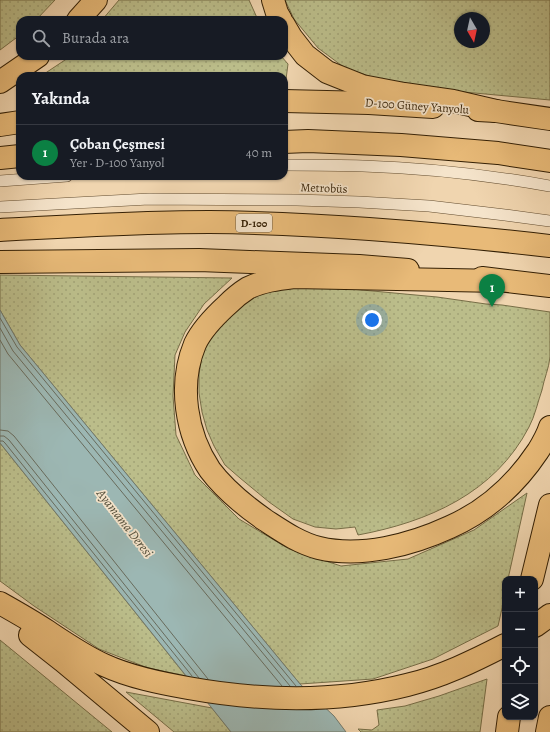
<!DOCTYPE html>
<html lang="tr">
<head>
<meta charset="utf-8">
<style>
  body { margin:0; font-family:Alegreya,serif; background:#20242c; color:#f1f3f6 }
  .controls { position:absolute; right:12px; bottom:12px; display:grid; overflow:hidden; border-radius:8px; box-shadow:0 1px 3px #0004 }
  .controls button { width:36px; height:36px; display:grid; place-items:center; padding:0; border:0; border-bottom:1px solid #363941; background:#171b24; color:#f1f3f6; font:20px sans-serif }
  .compass { position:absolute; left:454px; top:12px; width:36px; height:36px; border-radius:50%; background:#171b24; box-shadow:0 1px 3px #0004; rotate:171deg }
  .you { position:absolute; left:372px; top:320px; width:14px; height:14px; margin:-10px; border:3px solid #fff; border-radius:50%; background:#1a73e8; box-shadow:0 0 0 6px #1a73e833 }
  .badge { display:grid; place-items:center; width:26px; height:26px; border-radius:50%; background:#0b8043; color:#fff; font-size:13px; font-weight:700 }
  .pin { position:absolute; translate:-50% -33px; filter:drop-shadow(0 1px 2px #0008) }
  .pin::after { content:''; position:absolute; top:21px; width:14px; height:12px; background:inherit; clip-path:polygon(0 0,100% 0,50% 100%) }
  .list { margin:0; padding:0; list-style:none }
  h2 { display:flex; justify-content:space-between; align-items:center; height:52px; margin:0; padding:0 16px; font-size:17px }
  h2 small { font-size:13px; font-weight:400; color:#9ea1a6 }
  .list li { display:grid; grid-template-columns:26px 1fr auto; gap:12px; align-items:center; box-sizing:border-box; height:56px; padding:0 16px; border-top:1px solid #363941 }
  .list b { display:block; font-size:15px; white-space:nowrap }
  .list p { margin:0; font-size:13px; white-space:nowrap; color:#9ea1a6 }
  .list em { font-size:13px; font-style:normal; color:#9ea1a6 }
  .icon { flex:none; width:22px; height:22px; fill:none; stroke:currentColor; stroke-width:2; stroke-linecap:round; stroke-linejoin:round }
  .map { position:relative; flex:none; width:550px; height:732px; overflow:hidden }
  .search { position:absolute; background:#171b24; box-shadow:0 1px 3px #0004; left:16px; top:16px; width:272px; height:44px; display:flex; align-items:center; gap:10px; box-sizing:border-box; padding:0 14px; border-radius:12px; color:#9ea1a6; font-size:15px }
  .panel { position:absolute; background:#171b24; box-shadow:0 1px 3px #0004; left:16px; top:72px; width:272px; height:108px; border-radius:12px }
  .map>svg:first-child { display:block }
  .grass { fill:url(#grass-dots); stroke:#776e47; fill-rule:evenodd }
  .water { fill:#9cb7b3; stroke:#727a6d }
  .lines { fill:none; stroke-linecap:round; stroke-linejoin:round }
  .shore { stroke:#686b5c; stroke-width:1 }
  .service-casing { stroke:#624c2f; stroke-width:12 }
  .primary-casing { stroke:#331f04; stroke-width:24 }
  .trunk-casing { stroke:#331f04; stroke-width:24 }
  .motorway-casing { stroke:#331f04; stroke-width:24 }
  .service { stroke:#f5e4cb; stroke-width:11 }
  .primary { stroke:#e8ba78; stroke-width:22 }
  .trunk { stroke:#e8ba78; stroke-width:22 }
  .motorway { stroke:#e8ba78; stroke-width:22 }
  .labels { text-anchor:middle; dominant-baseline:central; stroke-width:3.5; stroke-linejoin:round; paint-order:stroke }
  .shield { fill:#f5e4cb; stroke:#6d5a40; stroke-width:1 }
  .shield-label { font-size:11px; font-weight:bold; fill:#331f04 }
  .street-label { font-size:12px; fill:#331f04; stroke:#f5e4cb }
  .water-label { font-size:13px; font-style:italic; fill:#524d39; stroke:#f5e4cb }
</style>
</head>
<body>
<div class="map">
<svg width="550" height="732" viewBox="0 0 550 732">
  <defs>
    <pattern id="grass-dots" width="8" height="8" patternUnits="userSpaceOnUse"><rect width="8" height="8" fill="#bbbd8a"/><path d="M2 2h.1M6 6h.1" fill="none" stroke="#a1a275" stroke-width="1.8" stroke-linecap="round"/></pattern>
  </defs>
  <rect width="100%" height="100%" fill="#f0d5af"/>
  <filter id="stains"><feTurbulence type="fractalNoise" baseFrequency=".005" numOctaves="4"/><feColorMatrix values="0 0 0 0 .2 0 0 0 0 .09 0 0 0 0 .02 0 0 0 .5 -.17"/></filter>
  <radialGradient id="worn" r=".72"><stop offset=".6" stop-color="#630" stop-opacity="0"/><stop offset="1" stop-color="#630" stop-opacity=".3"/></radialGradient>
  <path class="grass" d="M0,0H55L36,20H20V35L0,50Z
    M119,0H249L258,20H102Z
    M285,0H550V100L399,86L345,68L318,48L294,19ZM460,18H484V42H460Z
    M71,56H281L288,64L285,87H284V76H41Z
    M0,275L232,278L204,304L185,332L175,355L173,396L176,435L195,475L239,519L289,549L341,566L408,559L474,530L527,493L508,579H505V595L498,626L433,659L373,679L300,684L20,345L0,310Z
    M319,286L437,297L486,304L502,305L550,312C550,327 550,342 550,357C549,368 544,379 542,390C538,401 535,416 529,427C495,493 428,522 358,535L355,527L336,529L315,527L293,519L269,502L240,478L225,465L214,446L207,430L202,412L199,393V374L202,356L208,339L215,327L254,294L269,289Z
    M0,443L186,676L148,668L99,649L34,606L0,581Z
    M0,640L112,732H0Z
    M487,679L480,732H361L358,729L372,730L379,725L377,710L405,706L439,696Z
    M126,692L212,708L231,732H174Z"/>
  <path class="water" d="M0,310L20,345L300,684L334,716L346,732H231L0,443Z"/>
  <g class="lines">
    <path class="shore" d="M0,318L17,347L296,686
      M0,328L13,351L290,686
      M0,340L8,354L282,686
      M0,430L8,431L14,436L208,679
      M0,436H4L9,440L199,678
      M0,441H3L5,443L192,676"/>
    <g class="service-casing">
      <path id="service" d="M284,165C310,165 337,165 363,166C426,168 488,175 550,186
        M0,181L67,176
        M0,207L149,199L297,200L359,202L429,206L505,215L550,221"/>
    </g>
    <g class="primary-casing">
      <path id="primary" d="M284,101L369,103L433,107
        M478,110L496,111L550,119
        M0,125L20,122
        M0,262L199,260L359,266L408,270
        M482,278L550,286"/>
    </g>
    <g class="trunk-casing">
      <path id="trunk" d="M284,142L308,141L401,145L498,153L550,161
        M0,158L20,156
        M0,230C70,226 139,222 209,222C323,223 437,233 550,246"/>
    </g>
    <g class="motorway-casing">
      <path id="motorway" d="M273,0L277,13L281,20
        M78,20L96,0
        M284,25L291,37L305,55L327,72L362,86L404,94L453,101L496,111
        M0,82L38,56
        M500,281L294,277C278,279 262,281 248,288C240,293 233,299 227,305C215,316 202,329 195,344C178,385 186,434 210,470C225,490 245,506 265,520C282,531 299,543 319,548C361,558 411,545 450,527C486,511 516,484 538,451C543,443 547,436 550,427
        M532,579L550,505
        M0,603C16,612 32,621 47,631C65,643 84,656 104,665C130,677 160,683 188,688C260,701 336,703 407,685C441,677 474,661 505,645
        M535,626L550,615
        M30,635L63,661L148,732
        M507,732L509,717
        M547,732L550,717"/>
    </g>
    <use href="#service" class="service"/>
    <use href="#primary" class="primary"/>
    <use href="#trunk" class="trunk"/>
    <use href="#motorway" class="motorway"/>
  </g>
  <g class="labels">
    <rect class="shield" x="236" y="214" width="36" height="18" rx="3"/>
    <g class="shield-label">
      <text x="254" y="223">D-100</text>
    </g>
    <g class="street-label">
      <text transform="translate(417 106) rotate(4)">D-100 Güney Yanyolu</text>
      <text transform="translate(324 188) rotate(2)">Metrobüs</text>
    </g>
    <g class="water-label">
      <text transform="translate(125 523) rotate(52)">Ayamama Deresi</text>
    </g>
  </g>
  <rect width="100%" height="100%" filter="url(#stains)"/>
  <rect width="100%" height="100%" fill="url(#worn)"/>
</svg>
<div class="controls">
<button>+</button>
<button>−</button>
<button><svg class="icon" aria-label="locate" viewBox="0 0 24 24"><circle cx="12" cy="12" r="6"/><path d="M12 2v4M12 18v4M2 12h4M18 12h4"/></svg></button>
<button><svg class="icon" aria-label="layers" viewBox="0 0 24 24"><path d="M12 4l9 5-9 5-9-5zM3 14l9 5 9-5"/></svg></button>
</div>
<svg class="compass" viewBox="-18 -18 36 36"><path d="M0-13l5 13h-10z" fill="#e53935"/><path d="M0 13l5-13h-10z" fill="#9ea1a6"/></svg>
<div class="you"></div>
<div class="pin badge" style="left:492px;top:307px">1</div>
<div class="search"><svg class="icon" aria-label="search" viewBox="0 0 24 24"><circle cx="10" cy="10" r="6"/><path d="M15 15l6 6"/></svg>Burada ara</div>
<section class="panel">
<h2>Yakında<small></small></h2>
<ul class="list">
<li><span class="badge">1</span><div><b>Çoban Çeşmesi</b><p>Yer · D-100 Yanyol</p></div><em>40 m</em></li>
</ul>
</section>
</div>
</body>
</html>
